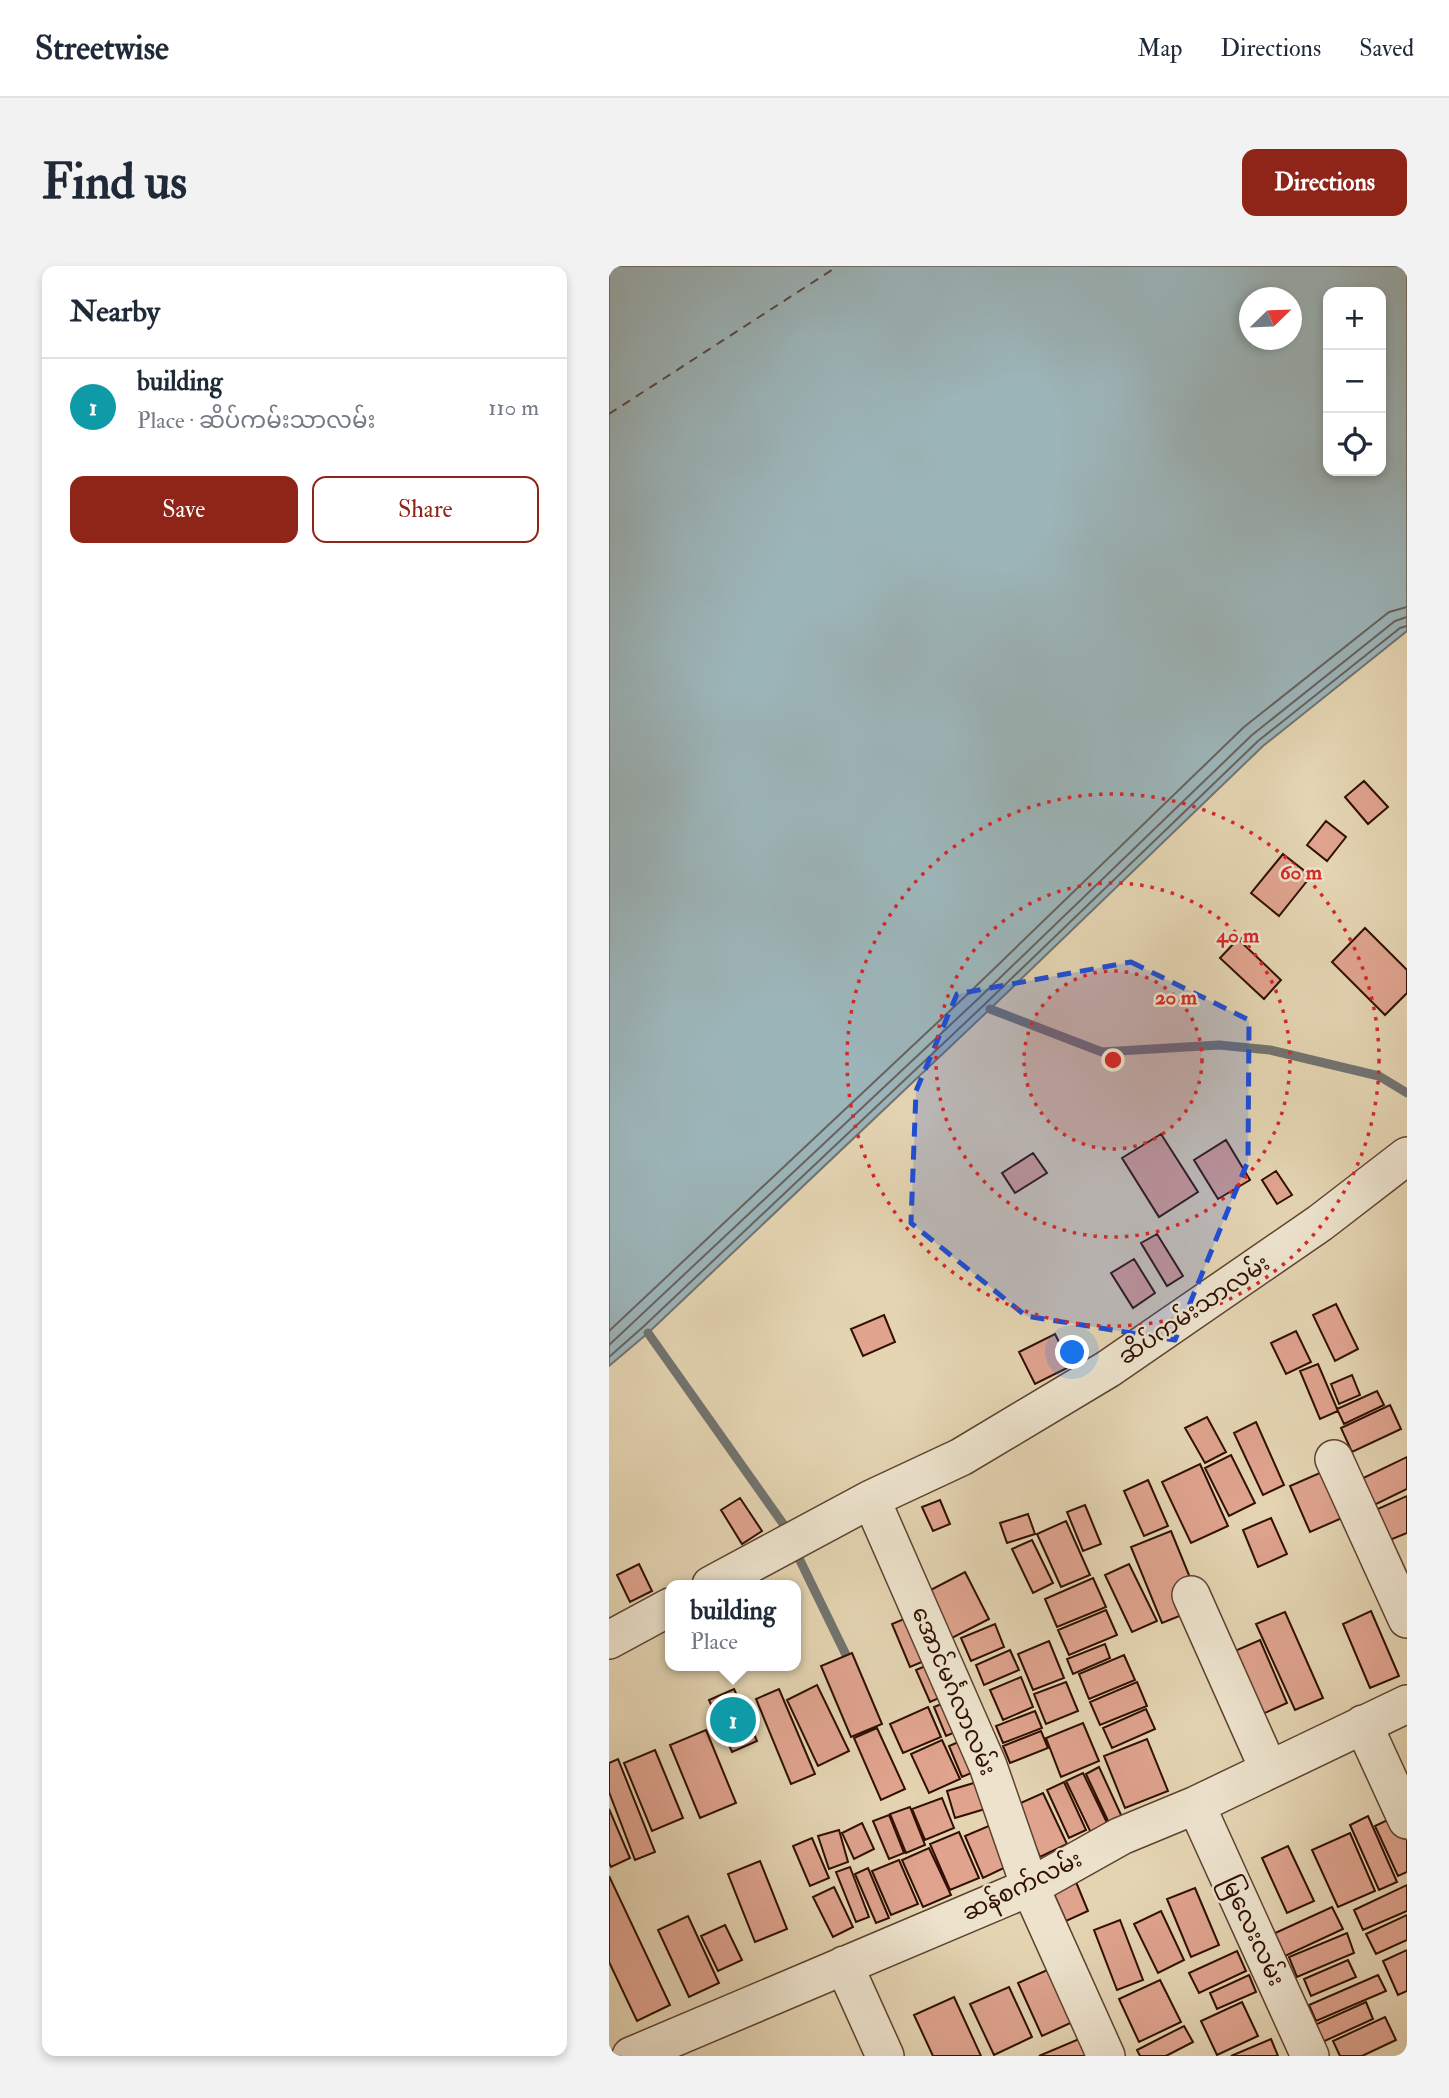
<!DOCTYPE html>
<html lang="en">
<head>
<meta charset="utf-8">
<style>
  body { margin:0; font-family:"IM FELL Double Pica","Noto Sans Myanmar",serif; background:#f2f2f3; color:#1f2937 }
  .controls { position:absolute; right:21px; top:21px; display:grid; overflow:hidden; border-radius:14px; box-shadow:0 4px 10px #0003 }
  .controls button { width:63px; height:63px; display:grid; place-items:center; padding:0; border:0; border-bottom:2px solid #e0e1e3; background:#fff; color:#1f2937; font:35px sans-serif }
  .compass { position:absolute; left:630px; top:21px; width:63px; height:63px; border-radius:50%; background:#fff; box-shadow:0 4px 10px #0003; rotate:67deg }
  .you { position:absolute; left:464px; top:1087px; width:24px; height:24px; margin:-18px; border:5px solid #fff; border-radius:50%; background:#1a73e8; box-shadow:0 0 0 10px #1a73e833 }
  .badge { display:grid; place-items:center; width:46px; height:46px; border-radius:50%; background:#8f2418; color:#fff; font-size:23px; font-weight:700 }
  .pin { position:absolute; translate:-50% -50%; border:4px solid #fff; box-shadow:0 2px 7px #0006 }
  .popup { position:absolute; left:56px; top:1314px; width:136px; height:91px; box-sizing:border-box; display:grid; place-content:center; border-radius:14px; background:#fff; filter:drop-shadow(0 2px 5px #0005); font-size:23px; white-space:nowrap; color:#747a83 }
  .popup b { font-size:26px; color:#1f2937 }
  .popup::after { content:''; position:absolute; left:50%; top:100%; margin-left:-14px; border:14px solid transparent; border-top-color:#fff }
  .list { margin:0; padding:0; list-style:none }
  h2 { display:flex; justify-content:space-between; align-items:center; height:91px; margin:0; padding:0 28px; font-size:30px }
  h2 small { font-size:23px; font-weight:400; color:#747a83 }
  .list li { display:grid; grid-template-columns:46px 1fr auto; gap:21px; align-items:center; box-sizing:border-box; height:98px; padding:0 28px; border-top:2px solid #e0e1e3 }
  .list b { display:block; font-size:26px; white-space:nowrap }
  .list p { margin:0; font-size:23px; white-space:nowrap; color:#747a83 }
  .list em { font-size:23px; font-style:normal; color:#747a83 }
  .actions { display:flex; gap:14px; padding:21px 28px }
  .actions a { flex:1; padding:16px 0; border:2px solid #8f2418; border-radius:14px; text-align:center; font-size:24px; color:#8f2418 }
  .actions .main { background:#8f2418; color:#fff }
  .icon { flex:none; width:38px; height:38px; fill:none; stroke:currentColor; stroke-width:2; stroke-linecap:round; stroke-linejoin:round }
  .map { position:relative; flex:none; width:798px; height:1790px; overflow:hidden; border-radius:14px }
  header { display:flex; align-items:center; gap:42px; box-sizing:border-box; height:98px; padding:0 35px; background:#fff; border-bottom:2px solid #e0e1e3 }
  header strong { font-size:33px }
  nav { display:flex; gap:38px; margin-inline-start:auto; font-size:24px }
  .intro { display:flex; align-items:center; justify-content:space-between; box-sizing:border-box; height:168px; padding:0 42px }
  h1 { margin:0; font-size:49px }
  .button { padding:18px 32px; border-radius:14px; background:#8f2418; color:#fff; font-size:24px; font-weight:700 }
  main { display:flex; gap:42px; padding:0 42px }
  aside { flex:1; background:#fff; border-radius:14px; box-shadow:0 4px 10px #0003 }
  .map>svg:first-child { display:block }
  .water { fill:#9cb5b9; stroke:#717370; stroke-width:2; fill-rule:evenodd }
  .lines { fill:none; stroke-linecap:round; stroke-linejoin:round }
  .shore { stroke:#66625e; stroke-width:2 }
  .stream { stroke:#717370; stroke-width:9 }
  .ferry { stroke:#564a43; stroke-width:2; stroke-dasharray:9 7; stroke-linecap:butt }
  .building { fill:#dfa38e; stroke:#311003; stroke-width:2 }
  .minor-casing { stroke:#5e412f; stroke-width:40 }
  .minor { stroke:#ede3cd; stroke-width:37 }
  .marked { fill:#1d4ed8; fill-opacity:0.2; stroke:#1d4ed8; stroke-width:5; stroke-dasharray:14 9; stroke-linejoin:round }
  .ring { fill:none; stroke:#d62828; stroke-width:3.5; stroke-dasharray:3.5 7 }
  .labels { text-anchor:middle; dominant-baseline:central; stroke-width:5; stroke-linejoin:round; paint-order:stroke }
  .street-label { font-size:23px; fill:#311003; stroke:#ede3cd }
  .centre { fill:#d62828; stroke:#ede3cd; stroke-width:3.5 }
  .ring-label { font-size:21px; text-anchor:middle; font-weight:bold; fill:#d62828; stroke:#ede3cd; stroke-width:5; stroke-linejoin:round; paint-order:stroke }
</style>
</head>
<body>
<header>
<strong>Streetwise</strong>
<nav><a>Map</a><a>Directions</a><a>Saved</a></nav>
</header>
<div class="intro"><h1>Find us</h1><a class="button">Directions</a></div>
<main>
<aside>
<h2>Nearby<small></small></h2>
<ul class="list">
<li><span class="badge" style="background:#0f9aa8">1</span><div><b>building</b><p>Place · ဆိပ်ကမ်းသာလမ်း</p></div><em>110 m</em></li>
</ul>
<div class="actions"><a class="main">Save</a><a>Share</a></div>
</aside>
<div class="map">
<svg width="798" height="1790" viewBox="0 0 798 1790">
  <rect width="100%" height="100%" fill="#e4d4b2"/>
  <filter id="stains"><feTurbulence type="fractalNoise" baseFrequency=".00286" numOctaves="4"/><feColorMatrix values="0 0 0 0 .2 0 0 0 0 .09 0 0 0 0 .02 0 0 0 .5 -.17"/></filter>
  <radialGradient id="worn" r=".72"><stop offset=".6" stop-color="#630" stop-opacity="0"/><stop offset="1" stop-color="#630" stop-opacity=".3"/></radialGradient>
  <path class="water" d="M0,0H798V365L654,480L381,743L39,1067L0,1100ZM719,26H772V205H719ZM640,32H682V74H640Z"/>
  <g class="lines">
    <path class="shore" d="M0,1065L363,724L635,461L780,346L798,341
      M0,1079L370,732L643,469L786,355L798,351
      M0,1091L34,1061L376,738L649,475L791,362L798,360"/>
    <path class="stream" d="M381,743L493,786L610,779L661,784L770,810L798,827
      M39,1067L175,1259L179,1269
      M185,1282L239,1393"/>
    <path class="ferry" d="M0,148L229,0"/>
  </g>
  <path class="building" d="M755,515L779,541L759,558L736,531Z
    M717,555L737,571L718,595L698,579Z
    M674,588L702,610L670,650L642,627Z
    M756,662L798,704V727L776,749L723,696Z
    M629,673L672,714L655,733L611,692Z
    M552,868L589,926L550,951L513,892Z
    M617,874L641,914L609,933L585,894Z
    M424,887L438,907L406,927L393,907Z
    M667,905L683,929L668,938L653,914Z
    M548,968L574,1010L558,1020L532,977Z
    M525,993L546,1027L524,1042L502,1007Z
    M727,1038L749,1083L726,1095L704,1049Z
    M275,1049L286,1076L254,1090L242,1063Z
    M687,1065L702,1096L677,1108L662,1077Z
    M446,1068L462,1100L426,1118L410,1086Z
    M709,1098L729,1145L711,1153L691,1105Z
    M743,1109L751,1129L730,1138L722,1118Z
    M768,1125L775,1139L735,1158L728,1143Z
    M781,1139L792,1163L743,1186L732,1162Z
    M598,1151L617,1186L596,1197L576,1162Z
    M647,1156L675,1219L654,1229L625,1167Z
    M622,1189L646,1237L620,1250L596,1202Z
    M798,1191V1223L759,1242L746,1216Z
    M591,1198L619,1260L582,1277L553,1216Z
    M713,1206L733,1252L701,1266L681,1220Z
    M539,1214L559,1260L535,1270L515,1225Z
    M798,1230V1267L776,1276L762,1246Z
    M131,1232L153,1265L133,1278L112,1244Z
    M331,1234L341,1258L324,1265L313,1241Z
    M476,1239L492,1278L474,1285L458,1246Z
    M419,1248L426,1268L398,1277L391,1257Z
    M662,1252L678,1288L649,1301L634,1264Z
    M457,1255L481,1309L452,1321L428,1268Z
    M562,1265L593,1341L553,1357L522,1281Z
    M423,1274L444,1317L424,1327L403,1283Z
    M30,1298L43,1325L21,1336L8,1309Z
    M520,1298L548,1355L523,1366L496,1309Z
    M356,1306L380,1353L339,1374L314,1328Z
    M484,1312L497,1341L448,1361L436,1333Z
    M497,1344L508,1369L460,1389L449,1364Z
    M314,1345L332,1388L301,1401L283,1358Z
    M762,1345L790,1410L761,1422L734,1358Z
    M676,1346L714,1432L686,1444L647,1358Z
    M386,1358L395,1381L362,1395L352,1372Z
    M651,1374L678,1437L647,1451L619,1388Z
    M440,1375L455,1412L424,1424L409,1388Z
    M496,1378L501,1392L464,1408L458,1393Z
    M401,1384L410,1404L375,1419L367,1399Z
    M243,1387L273,1458L242,1471L212,1400Z
    M346,1387L360,1419L321,1436L307,1404Z
    M515,1389L526,1414L480,1433L470,1408Z
    M412,1411L424,1441L394,1454L381,1424Z
    M457,1416L469,1445L437,1458L425,1428Z
    M528,1416L538,1440L491,1459L481,1436Z
    M208,1419L240,1485L209,1500L178,1434Z
    M125,1423L148,1475L123,1486L100,1434Z
    M170,1423L206,1508L182,1518L147,1433Z
    M361,1426L373,1455L337,1470L325,1441Z
    M319,1441L332,1471L294,1487L281,1458Z
    M537,1443L546,1463L503,1482L494,1462Z
    M426,1445L433,1462L394,1477L387,1460Z
    M474,1457L490,1495L452,1511L437,1472Z
    M268,1462L296,1523L272,1534L245,1472Z
    M97,1464L127,1537L91,1552L61,1479Z
    M432,1465L439,1482L401,1497L394,1480Z
    M538,1473L559,1525L516,1542L495,1490Z
    M333,1474L351,1513L320,1527L302,1488Z
    M354,1474L367,1505L353,1511L340,1480Z
    M46,1484L74,1552L43,1565L15,1497Z
    M9,1493L46,1586L26,1594L0,1526V1497Z
    M490,1501L513,1551L500,1557L477,1508Z
    M474,1507L500,1561L483,1569L457,1515Z
    M378,1513L386,1540L346,1552L338,1525Z
    M455,1516L477,1564L460,1572L438,1524Z
    M434,1527L458,1578L431,1591L407,1539Z
    M333,1532L345,1562L316,1574L303,1543Z
    M301,1541L316,1579L297,1587L281,1548Z
    M0,1543L21,1592L2,1601L0,1597Z
    M791,1548L798,1564V1606L789,1610L766,1560Z
    M280,1549L295,1587L280,1593L264,1555Z
    M759,1550L788,1616L770,1624L741,1559Z
    M253,1557L265,1583L245,1593L233,1567Z
    M382,1559L399,1600L374,1612L356,1570Z
    M230,1564L239,1596L220,1603L209,1570Z
    M350,1566L370,1612L341,1624L321,1578Z
    M741,1567L766,1625L729,1641L703,1584Z
    M203,1572L220,1612L201,1620L184,1580Z
    M679,1580L705,1635L678,1647L653,1592Z
    M320,1582L342,1629L314,1641L293,1594Z
    M290,1594L309,1638L282,1649L263,1605Z
    M151,1595L178,1663L146,1676L119,1608Z
    M241,1601L260,1651L247,1656L227,1606Z
    M259,1602L280,1652L267,1657L246,1608Z
    M0,1610L61,1739L28,1755L0,1696Z
    M467,1616L479,1645L457,1655L444,1626Z
    M798,1619V1645L754,1664L745,1644Z
    M225,1621L244,1661L224,1671L204,1631Z
    M586,1622L610,1679L582,1691L558,1633Z
    M723,1641L734,1663L674,1691L664,1668Z
    M552,1645L575,1694L549,1707L525,1658Z
    M798,1649V1674L767,1688L757,1668Z
    M79,1650L110,1717L80,1731L49,1664Z
    M511,1654L534,1714L508,1724L485,1664Z
    M116,1659L133,1694L109,1705L92,1670Z
    M738,1667L745,1687L688,1711L680,1691Z
    M798,1684V1725L789,1729L774,1695Z
    M628,1685L637,1705L590,1727L580,1707Z
    M739,1694L747,1711L702,1730L695,1713Z
    M445,1701L468,1754L433,1770L409,1717Z
    M640,1709L647,1726L608,1743L601,1727Z
    M769,1709L777,1725L707,1755L700,1739Z
    M551,1714L572,1756L530,1776L510,1733Z
    M400,1721L423,1771L385,1789L361,1738Z
    M345,1731L372,1790H324L305,1749Z
    M633,1736L649,1770L608,1789L592,1755Z
    M757,1736L764,1753L709,1778L701,1761Z
    M776,1751L787,1774L753,1790H731L724,1775Z
    M575,1760L584,1776L557,1790H531L528,1784Z
    M470,1773L477,1790H430Z
    M662,1773L669,1790H622Z"/>
  <g class="lines">
    <g class="minor-casing">
      <path id="minor" d="M725,1193L798,1353
        M262,1233L379,1500L421,1621L497,1790
        M102,1319L262,1233L352,1191L499,1103L711,957L798,890
        M582,1329L660,1504
        M0,1374L61,1341
        M754,1458L798,1554
        M587,1539L701,1790
        M235,1699L276,1790
        M22,1790L421,1621L512,1570L587,1539L798,1438"/>
    </g>
    <use href="#minor" class="minor"/>
  </g>
  <path class="marked" d="M522,696L640,754L639,895L566,1074L417,1050L302,957L307,825L348,728Z"/>
  <circle cx="504" cy="794" r="89" fill="#d62828" fill-opacity=".12"/>
  <g class="ring">
    <circle cx="504" cy="794" r="89"/>
    <circle cx="504" cy="794" r="177"/>
    <circle cx="504" cy="794" r="266"/>
  </g>
  <g class="labels">
    <g class="street-label">
      <text transform="translate(585 1044) rotate(-34)">ဆိပ်ကမ်းသာလမ်း</text>
      <text transform="translate(345 1425) rotate(67)">အောင်မင်္ဂလာလမ်း</text>
      <text transform="translate(413 1620) rotate(-26)">ဆန်စက်လမ်း</text>
      <text transform="translate(644 1665) rotate(65)">မြလေးလမ်း</text>
    </g>
  </g>
  <circle cx="504" cy="794" r="10" class="centre"/>
  <g class="ring-label">
    <text x="692" y="613">60 m</text>
    <text x="629" y="676">40 m</text>
    <text x="567" y="738">20 m</text>
  </g>
  <rect width="100%" height="100%" filter="url(#stains)"/>
  <rect width="100%" height="100%" fill="url(#worn)"/>
</svg>
<div class="controls">
<button>+</button>
<button>−</button>
<button><svg class="icon" aria-label="locate" viewBox="0 0 24 24"><circle cx="12" cy="12" r="6"/><path d="M12 2v4M12 18v4M2 12h4M18 12h4"/></svg></button>
</div>
<svg class="compass" viewBox="-18 -18 36 36"><path d="M0-13l5 13h-10z" fill="#e53935"/><path d="M0 13l5-13h-10z" fill="#747a83"/></svg>
<div class="you"></div>
<div class="pin badge" style="left:124px;top:1454px;background:#0f9aa8">1</div>
<div class="popup"><b>building</b>Place</div>
</div>
</main>
</body>
</html>
